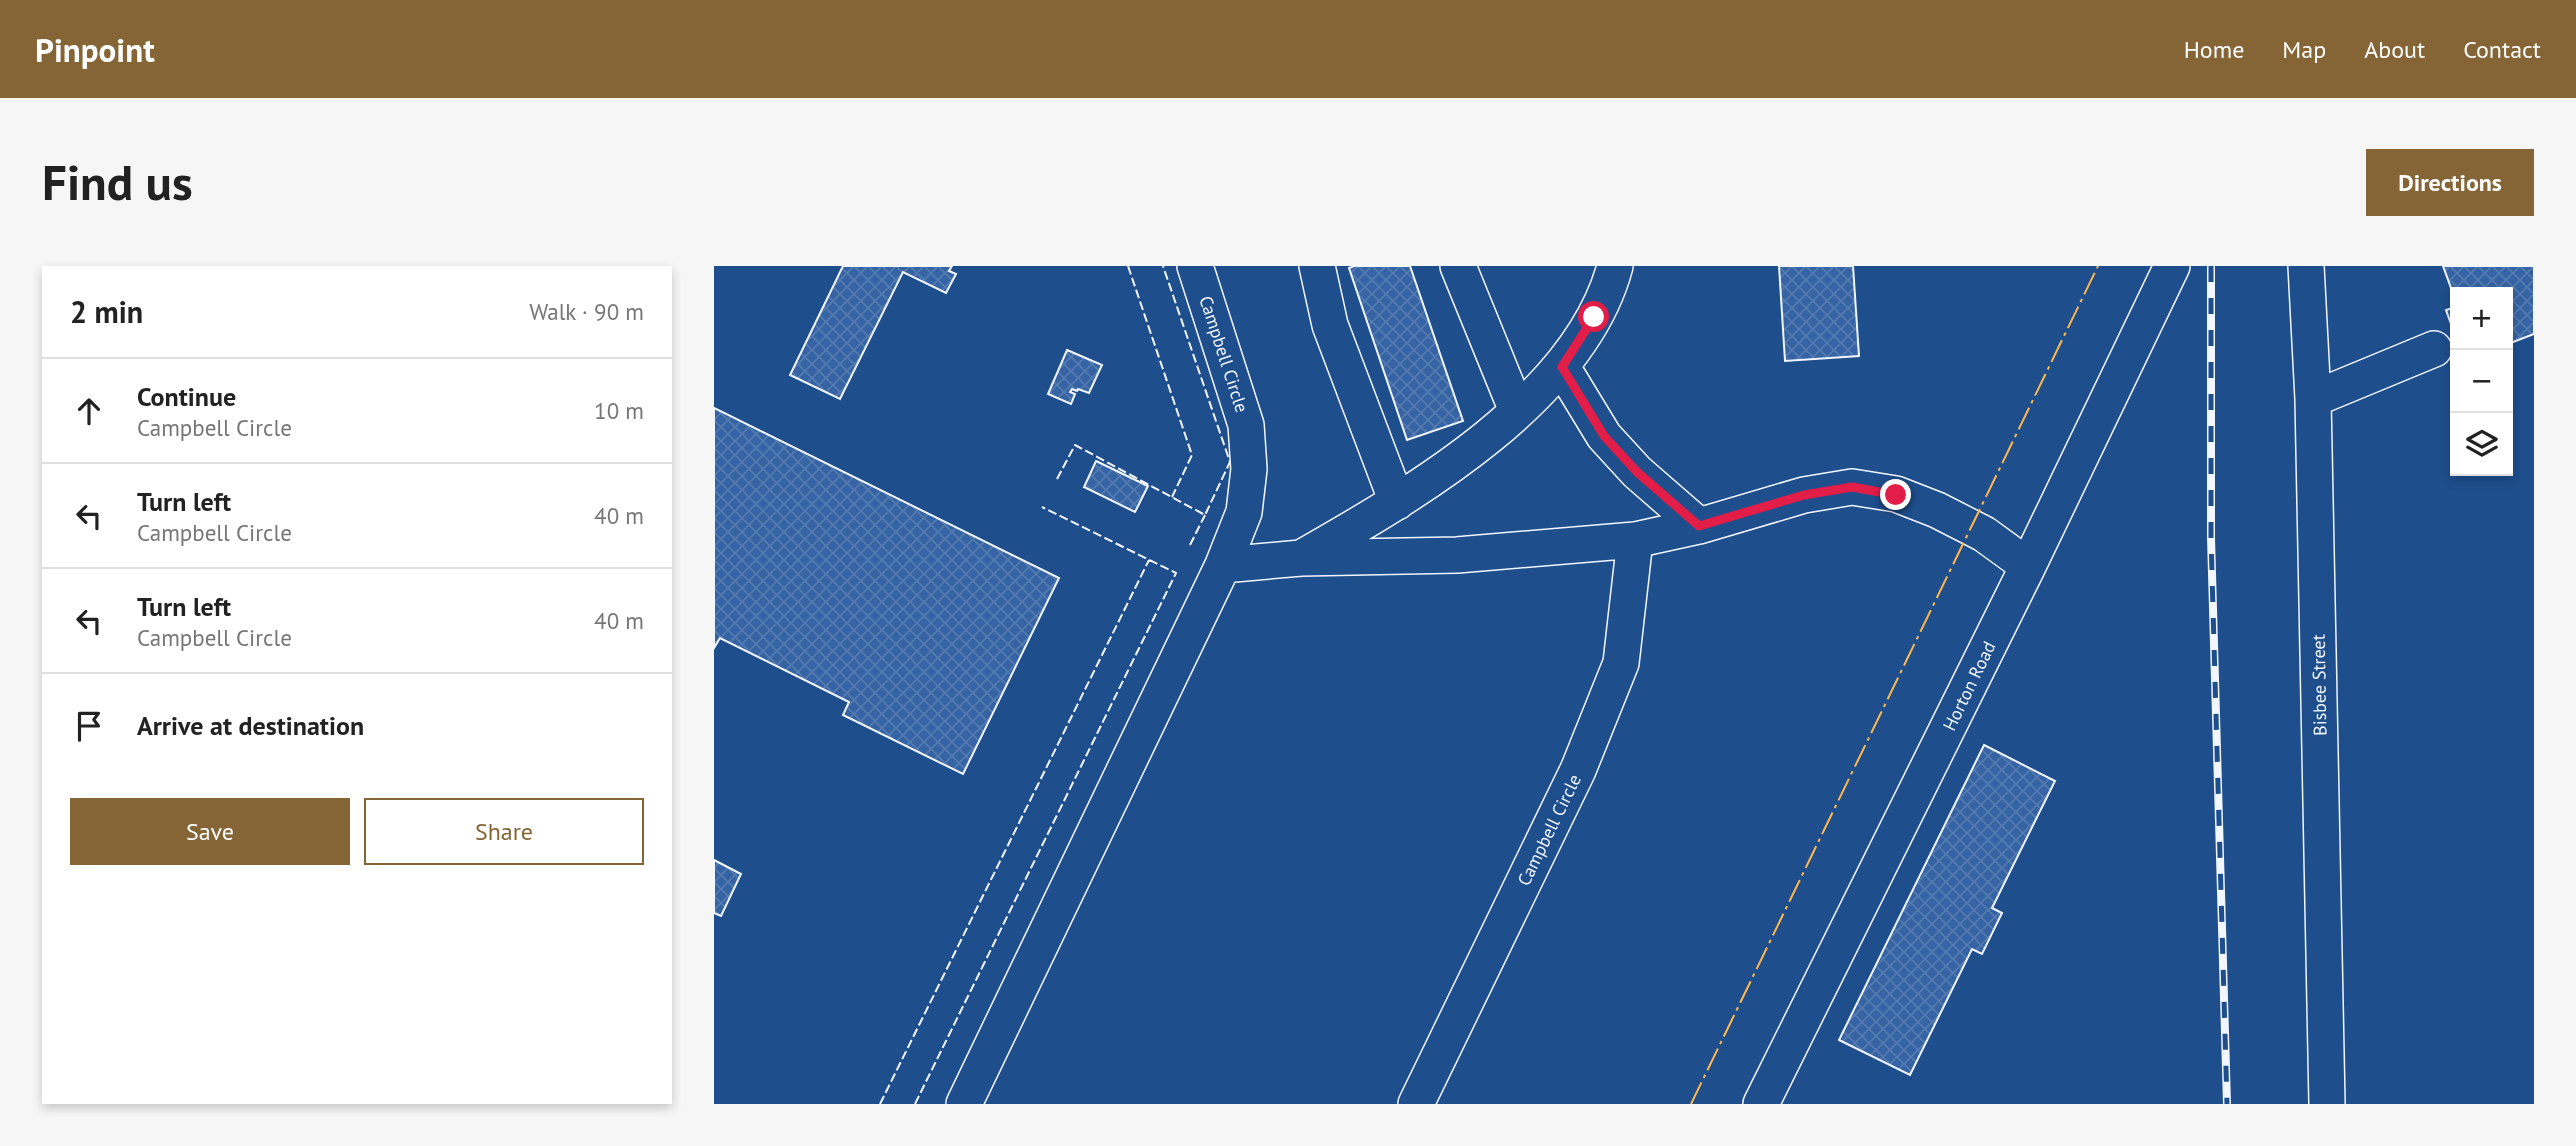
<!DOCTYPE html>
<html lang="en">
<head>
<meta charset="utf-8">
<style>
  body { margin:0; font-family:"PT Sans",sans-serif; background:#f6f6f6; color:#222 }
  .controls { position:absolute; right:21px; top:21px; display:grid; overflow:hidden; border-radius:0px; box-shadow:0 4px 10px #0003 }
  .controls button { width:63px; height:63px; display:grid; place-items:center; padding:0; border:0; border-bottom:2px solid #e0e0e0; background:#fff; color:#222; font:35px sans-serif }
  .stop { position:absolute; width:21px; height:21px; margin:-16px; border:5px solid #e11d48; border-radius:50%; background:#fff }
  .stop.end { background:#e11d48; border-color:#fff; box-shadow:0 2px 7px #0008 }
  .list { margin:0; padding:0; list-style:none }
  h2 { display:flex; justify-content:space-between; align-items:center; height:91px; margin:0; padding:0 28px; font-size:30px }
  h2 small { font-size:23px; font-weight:400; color:#767676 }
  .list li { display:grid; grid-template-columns:46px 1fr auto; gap:21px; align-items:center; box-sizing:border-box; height:105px; padding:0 28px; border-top:2px solid #e0e0e0 }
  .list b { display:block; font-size:26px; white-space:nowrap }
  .list p { margin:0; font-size:23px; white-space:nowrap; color:#767676 }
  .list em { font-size:23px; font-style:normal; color:#767676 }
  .actions { display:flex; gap:14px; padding:21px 28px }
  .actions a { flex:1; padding:16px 0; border:2px solid #856535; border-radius:0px; text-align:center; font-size:24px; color:#856535 }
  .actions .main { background:#856535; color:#fff }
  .icon { flex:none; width:38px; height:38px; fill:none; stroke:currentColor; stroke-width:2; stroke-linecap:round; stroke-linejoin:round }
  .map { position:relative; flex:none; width:1820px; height:838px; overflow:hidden; border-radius:0px }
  header { display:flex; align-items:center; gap:42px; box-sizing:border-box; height:98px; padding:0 35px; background:#856535; color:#fff }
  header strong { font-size:33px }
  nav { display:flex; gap:38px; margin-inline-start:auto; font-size:24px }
  .intro { display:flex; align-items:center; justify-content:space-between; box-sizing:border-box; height:168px; padding:0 42px }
  h1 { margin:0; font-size:49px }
  .button { padding:18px 32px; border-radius:0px; background:#856535; color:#fff; font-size:24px; font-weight:700 }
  main { display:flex; gap:42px; padding:0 42px }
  aside { flex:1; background:#fff; border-radius:0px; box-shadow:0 4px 10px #0003 }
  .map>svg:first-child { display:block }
  .building { fill:url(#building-cross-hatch); stroke:#f2f6ff; stroke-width:2 }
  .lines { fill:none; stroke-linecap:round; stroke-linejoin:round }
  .minor-casing { stroke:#f2f6ff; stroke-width:38 }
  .minor { stroke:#1f4e8c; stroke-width:35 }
  .rail-casing { stroke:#f2f6ff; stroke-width:8 }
  .rail { stroke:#1f4e8c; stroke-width:5; stroke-dasharray:16; stroke-linecap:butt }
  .fence { stroke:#f2f6ff; stroke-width:2; stroke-dasharray:9 3.5; stroke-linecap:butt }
  .power { stroke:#ffb74d; stroke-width:2; stroke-dasharray:24 5 3.5 5; stroke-linecap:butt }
  .route { stroke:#e11d48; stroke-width:9 }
  .labels { text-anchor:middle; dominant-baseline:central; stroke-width:5; stroke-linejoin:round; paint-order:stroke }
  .street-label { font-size:18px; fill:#f2f6ff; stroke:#1f4e8c }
</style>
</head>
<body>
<header>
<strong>Pinpoint</strong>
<nav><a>Home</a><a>Map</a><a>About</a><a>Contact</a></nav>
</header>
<div class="intro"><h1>Find us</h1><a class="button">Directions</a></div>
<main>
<aside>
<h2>2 min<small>Walk · 90 m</small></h2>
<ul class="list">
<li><svg class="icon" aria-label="ahead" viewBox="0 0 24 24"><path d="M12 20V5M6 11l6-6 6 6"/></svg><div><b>Continue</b><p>Campbell Circle</p></div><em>10 m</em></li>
<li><svg class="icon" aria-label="left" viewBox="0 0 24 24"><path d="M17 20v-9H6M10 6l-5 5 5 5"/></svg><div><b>Turn left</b><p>Campbell Circle</p></div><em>40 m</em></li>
<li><svg class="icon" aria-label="left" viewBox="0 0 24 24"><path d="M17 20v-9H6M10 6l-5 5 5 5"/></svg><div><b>Turn left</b><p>Campbell Circle</p></div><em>40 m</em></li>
<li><svg class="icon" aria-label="arrive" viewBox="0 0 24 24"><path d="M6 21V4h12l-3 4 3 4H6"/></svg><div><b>Arrive at destination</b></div></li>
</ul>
<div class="actions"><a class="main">Save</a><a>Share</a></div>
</aside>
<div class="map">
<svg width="1820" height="838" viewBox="0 0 1820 838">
  <defs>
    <pattern id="building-cross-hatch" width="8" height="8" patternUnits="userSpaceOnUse" patternTransform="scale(1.75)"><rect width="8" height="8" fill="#3563a3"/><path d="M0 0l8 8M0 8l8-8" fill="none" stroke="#537ab1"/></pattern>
  </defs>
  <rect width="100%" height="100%" fill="#1f4e8c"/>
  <path class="building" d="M129,0H238L235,5L242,8L232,27L189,6L126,133L76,109Z
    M640,0H696L749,155L693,174L635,2Z
    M1065,0H1139L1145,90L1071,95Z
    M1729,0H1820V68L1794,78V26H1741V33Z
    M1741,41V69L1732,44Z
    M353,84L388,99L375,127L364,123L363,125L358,123L356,126L361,128L357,138L334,128Z
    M0,142L345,312L249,508L129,449L135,436L6,372L0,382Z
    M382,195L434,220L421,246L370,221Z
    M1270,479L1341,515L1278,642L1288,647L1268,688L1258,683L1196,809L1125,774Z
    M0,594L27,608L7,650L0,647Z"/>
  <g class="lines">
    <g class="minor-casing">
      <path id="minor" d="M603,0L616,59L683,236
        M744,0L803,145
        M1592,0L1599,133L1613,838
        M848,101L890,170L923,206L985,260
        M1599,133L1720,83
        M589,291C701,227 866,132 901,0
        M509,299L587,292L743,289L921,274L985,260L1090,229L1138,221L1182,228L1223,244L1270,268L1314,300
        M250,838L509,299L530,246L535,203L532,159L481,0
        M702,838L864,504L907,397L921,274
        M1047,838L1314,300L1458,0"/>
    </g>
    <use href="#minor" class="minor"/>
    <g class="rail-casing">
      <path id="rail" d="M1497,0V272L1513,838"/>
    </g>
    <use href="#rail" class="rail"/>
    <path class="fence" d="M414,0L478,189L458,231
      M343,213L361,179L491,249L516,196L449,0
      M476,279L491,249
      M166,838L435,294
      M201,838L462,307L328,241"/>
    <path class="power" d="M977,838L1384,0"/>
  </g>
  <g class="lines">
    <path class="route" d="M880,51L848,101L890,170L923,206L985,260L1090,229L1138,221L1182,229"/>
  </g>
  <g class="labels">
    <g class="street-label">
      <text transform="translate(510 88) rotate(72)">Campbell Circle</text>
      <text transform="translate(1605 419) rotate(-91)">Bisbee Street</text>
      <text transform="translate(1255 420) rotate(-64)">Horton Road</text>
      <text transform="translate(835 564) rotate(-64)">Campbell Circle</text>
    </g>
  </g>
</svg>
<div class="controls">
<button>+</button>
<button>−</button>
<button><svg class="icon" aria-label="layers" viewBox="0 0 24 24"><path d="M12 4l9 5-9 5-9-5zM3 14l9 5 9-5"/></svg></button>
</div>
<div class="stop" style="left:880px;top:51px"></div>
<div class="stop end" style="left:1182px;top:229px"></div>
</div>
</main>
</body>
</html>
